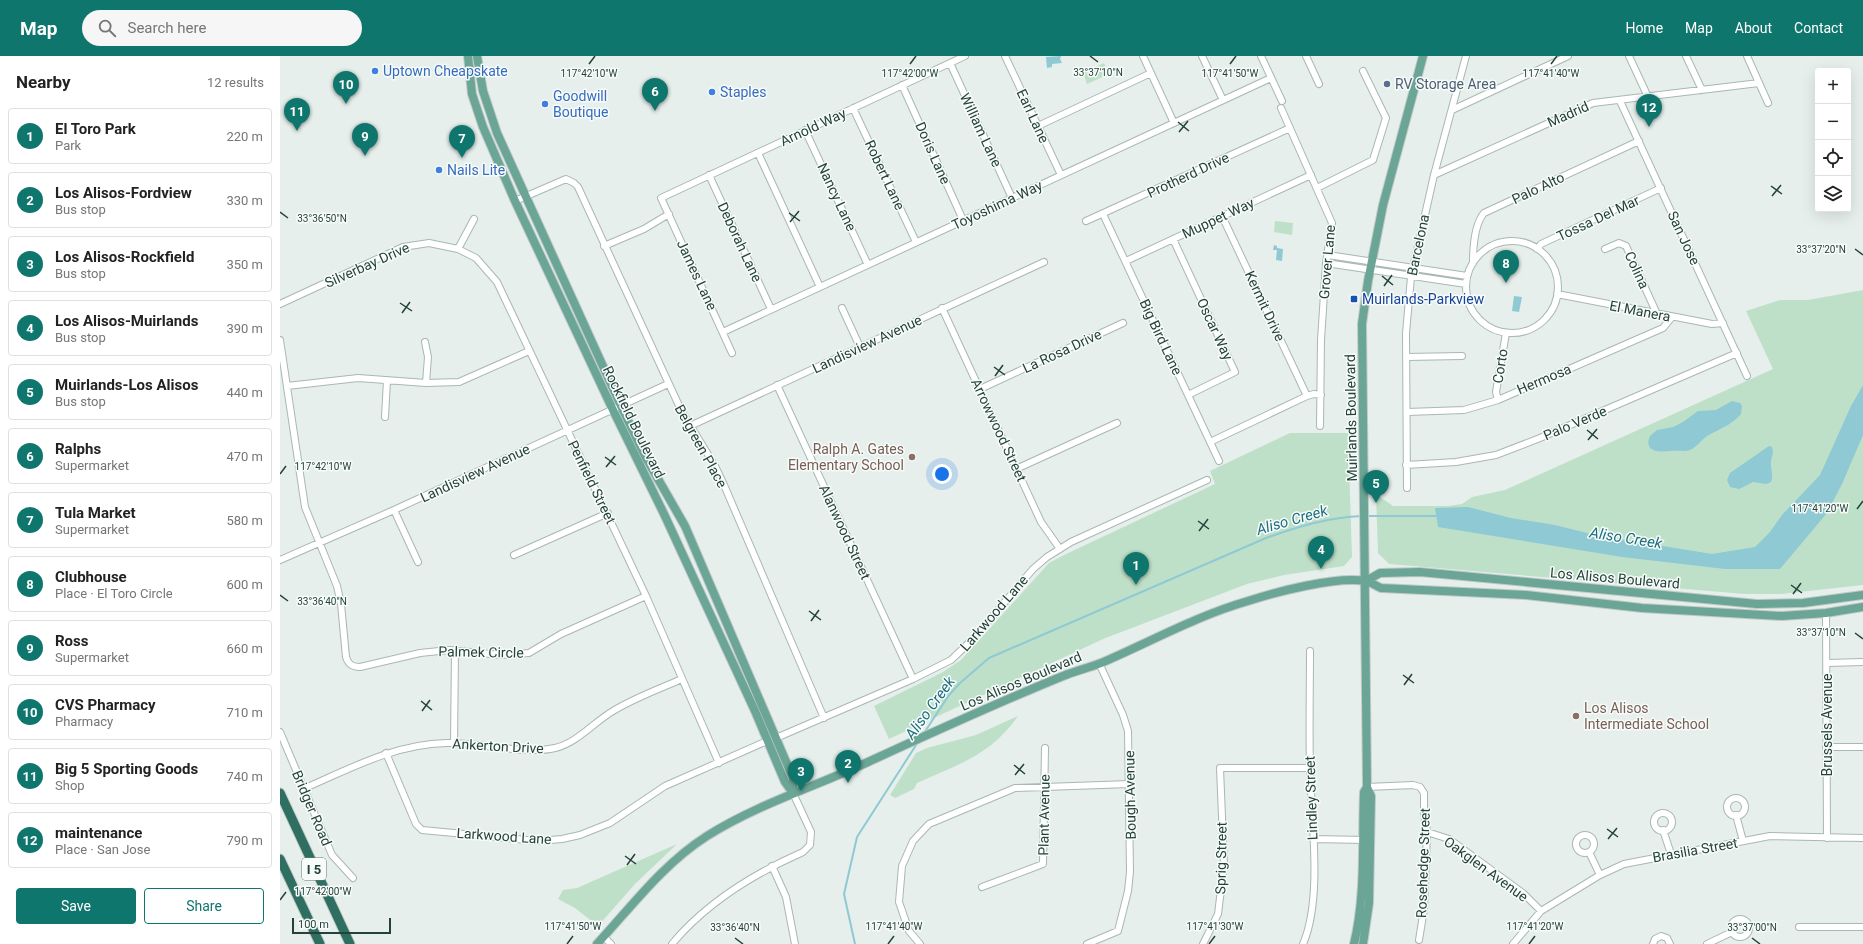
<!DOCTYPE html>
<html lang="en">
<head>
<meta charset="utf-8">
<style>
  body { margin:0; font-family:Roboto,sans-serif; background:#f6f6f6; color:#222 }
  .controls { position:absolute; right:12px; top:12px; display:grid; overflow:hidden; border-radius:4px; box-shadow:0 4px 16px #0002 }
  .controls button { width:36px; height:36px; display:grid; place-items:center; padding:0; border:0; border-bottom:1px solid #e0e0e0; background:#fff; color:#222; font:20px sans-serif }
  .scale { position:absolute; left:12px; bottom:10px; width:99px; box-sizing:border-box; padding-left:4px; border:2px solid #24423a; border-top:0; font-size:11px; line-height:14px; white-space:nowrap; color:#24423a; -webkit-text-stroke:3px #f7fbf9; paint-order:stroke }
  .you { position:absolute; left:662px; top:418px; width:14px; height:14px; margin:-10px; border:3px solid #fff; border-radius:50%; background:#1a73e8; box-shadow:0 0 0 6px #1a73e833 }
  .badge { display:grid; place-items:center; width:26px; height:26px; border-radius:50%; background:#0f766e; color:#fff; font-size:13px; font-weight:700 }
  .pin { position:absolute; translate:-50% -33px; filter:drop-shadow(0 1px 2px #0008) }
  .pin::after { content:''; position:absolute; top:21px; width:14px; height:12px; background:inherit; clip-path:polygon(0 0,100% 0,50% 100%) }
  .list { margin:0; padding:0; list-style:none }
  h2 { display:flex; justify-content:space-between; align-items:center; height:52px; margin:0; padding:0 16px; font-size:17px }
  h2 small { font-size:13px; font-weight:400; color:#767676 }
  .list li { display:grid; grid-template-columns:26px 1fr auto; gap:12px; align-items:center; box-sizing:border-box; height:56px; margin:0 8px 8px; padding:0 8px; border:1px solid #e0e0e0; border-radius:4px }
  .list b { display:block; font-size:15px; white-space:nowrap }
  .list p { margin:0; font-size:13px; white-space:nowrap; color:#767676 }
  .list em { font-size:13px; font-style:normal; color:#767676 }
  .actions { display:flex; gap:8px; padding:12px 16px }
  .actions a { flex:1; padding:9px 0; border:1px solid #0f766e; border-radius:4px; text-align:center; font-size:14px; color:#0f766e }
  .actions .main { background:#0f766e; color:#fff }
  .icon { flex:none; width:22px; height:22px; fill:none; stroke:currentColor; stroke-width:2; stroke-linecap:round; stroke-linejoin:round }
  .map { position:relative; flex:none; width:1583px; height:888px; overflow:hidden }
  header { display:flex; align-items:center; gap:24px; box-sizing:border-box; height:56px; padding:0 20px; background:#0f766e; color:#fff }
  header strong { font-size:19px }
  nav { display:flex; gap:22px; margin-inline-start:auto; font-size:14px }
  .search { width:280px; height:36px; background:#f6f6f6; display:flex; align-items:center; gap:10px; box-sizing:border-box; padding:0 14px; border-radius:22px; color:#767676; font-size:15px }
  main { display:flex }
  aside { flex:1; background:#fff }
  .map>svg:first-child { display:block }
  .green { fill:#bfe0c8 }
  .water { fill:#8ec9d4 }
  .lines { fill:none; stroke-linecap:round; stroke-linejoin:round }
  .stream { stroke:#8ec9d4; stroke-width:2 }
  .minor-casing { stroke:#a8b8b2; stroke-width:8 }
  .major-casing { stroke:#c2cac8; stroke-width:10 }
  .highway-casing { stroke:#c2cac8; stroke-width:11 }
  .minor { stroke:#fff; stroke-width:6 }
  .major { stroke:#6aa596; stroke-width:8 }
  .highway { stroke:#2f6f62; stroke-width:9 }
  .ticks { fill:none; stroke:#24423a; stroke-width:1.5 }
  .shop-dot { fill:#3f7fe0; stroke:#f7fbf9; stroke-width:1.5 }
  .service-dot { fill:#5c6f8a; stroke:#f7fbf9; stroke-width:1.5 }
  .transit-dot { fill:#1a4fb4; stroke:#f7fbf9; stroke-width:1.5 }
  .education-dot { fill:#8d6e63; stroke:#f7fbf9; stroke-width:1.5 }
  .labels { text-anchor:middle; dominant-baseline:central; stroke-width:3; stroke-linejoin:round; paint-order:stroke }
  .shield { fill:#f7fbf9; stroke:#637a73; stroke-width:1 }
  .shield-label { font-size:13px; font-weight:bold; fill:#24423a }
  .shop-label { font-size:14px; fill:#366cbe; stroke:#f7fbf9; text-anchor:start }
  .service-label { font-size:14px; fill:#4e5e75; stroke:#f7fbf9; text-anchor:start }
  .street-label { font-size:14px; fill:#24423a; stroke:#f7fbf9 }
  .transit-label { font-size:14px; fill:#164399; stroke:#f7fbf9; text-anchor:start }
  .education-label { font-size:14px; fill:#785e54; stroke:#f7fbf9; text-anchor:end }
  .water-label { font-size:15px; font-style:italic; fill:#1c6f80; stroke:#f7fbf9 }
  .ticks-label { font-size:10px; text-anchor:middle; fill:#24423a; stroke:#f7fbf9; stroke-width:3; stroke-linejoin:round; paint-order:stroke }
</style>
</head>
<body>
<header>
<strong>Map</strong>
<div class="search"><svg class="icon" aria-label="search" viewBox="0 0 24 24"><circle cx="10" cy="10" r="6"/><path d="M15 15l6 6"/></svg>Search here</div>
<nav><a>Home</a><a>Map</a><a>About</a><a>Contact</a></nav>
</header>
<main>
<aside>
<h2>Nearby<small>12 results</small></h2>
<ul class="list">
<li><span class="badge">1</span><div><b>El Toro Park</b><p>Park</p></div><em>220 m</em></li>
<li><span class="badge">2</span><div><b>Los Alisos-Fordview</b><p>Bus stop</p></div><em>330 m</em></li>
<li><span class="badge">3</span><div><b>Los Alisos-Rockfield</b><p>Bus stop</p></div><em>350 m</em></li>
<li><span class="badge">4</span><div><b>Los Alisos-Muirlands</b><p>Bus stop</p></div><em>390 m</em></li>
<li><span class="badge">5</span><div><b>Muirlands-Los Alisos</b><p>Bus stop</p></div><em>440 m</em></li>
<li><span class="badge">6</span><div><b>Ralphs</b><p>Supermarket</p></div><em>470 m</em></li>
<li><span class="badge">7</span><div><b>Tula Market</b><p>Supermarket</p></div><em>580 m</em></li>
<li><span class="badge">8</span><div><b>Clubhouse</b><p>Place · El Toro Circle</p></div><em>600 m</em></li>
<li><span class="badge">9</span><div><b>Ross</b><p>Supermarket</p></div><em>660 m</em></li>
<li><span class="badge">10</span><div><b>CVS Pharmacy</b><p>Pharmacy</p></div><em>710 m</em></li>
<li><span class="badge">11</span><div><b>Big 5 Sporting Goods</b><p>Shop</p></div><em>740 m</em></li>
<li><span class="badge">12</span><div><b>maintenance</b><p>Place · San Jose</p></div><em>790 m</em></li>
</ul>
<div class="actions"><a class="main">Save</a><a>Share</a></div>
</aside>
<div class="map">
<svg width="1583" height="888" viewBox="0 0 1583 888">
  <rect width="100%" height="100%" fill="#e6efeb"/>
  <path class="green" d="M824,7L829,18L807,28L803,17Z
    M995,165L1013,167L1012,179L994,176Z
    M1583,234V529L1501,538H1465L1109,508L1098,497L1096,438L1113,450H1168L1182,448L1192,441L1225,434L1493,313L1466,255L1500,244H1528Z
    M1010,377H1068L1072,501L1064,510L1004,519L967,528L823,583L609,683L594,650L663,616L681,604L769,507L784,499L935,428L930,415Z
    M738,660C711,699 679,708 637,727L634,733L615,742L610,739L636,697L647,692L696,679Z
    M397,788L355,828L318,870L295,852L278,843L283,834L297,832Z"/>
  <path class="water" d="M781,0L780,3L782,7L772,8V11L767,12L766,1Z
    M994,189L997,190V192L1003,193L1002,205L996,204L997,194H993Z
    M1234,240L1242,241L1239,256L1232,255Z
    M1583,329V379L1562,428L1547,457L1500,513H1445L1342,501L1158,471L1155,452L1188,451L1231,462L1275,469L1315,479L1432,498L1475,491L1490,476L1502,459L1540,419L1571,350Z
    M1452,345L1460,347L1462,350L1461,358C1452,369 1439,373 1427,380C1421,384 1417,391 1410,394C1404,396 1397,394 1391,395C1381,396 1363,397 1370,380L1377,374L1393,371L1403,366L1418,355L1436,354Z
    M1489,390L1492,391C1494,396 1492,399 1491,405C1490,412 1494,419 1491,426L1486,428L1473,426L1459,433L1450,431L1447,424L1450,417Z"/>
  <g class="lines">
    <path class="stream" d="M1086,460H1158
      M644,677L669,639L680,627L709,602L986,482C1017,471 1049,461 1082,460
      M575,888L564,838L577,781L638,686"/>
    <g class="minor-casing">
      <path id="minor" d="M725,0L781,119
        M863,0L894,67
        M922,0L943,44
        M981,0L1002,45
        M1026,0L1039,28
        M1349,0L1368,41
        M1406,0L1422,34
        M1467,0L1488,47
        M670,7L732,142
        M622,29L683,164
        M1340,45L1467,320
        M573,52L636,186
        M1001,52L1052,167L1046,207L1041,284L1040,370
        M1172,54L1288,0
        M758,70L871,17
        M525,74L588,209
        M478,97L540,231
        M429,119L491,253
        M1154,119L1313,47L1479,27
        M1037,132L1093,104L1106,62L1083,15
        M235,145L286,123L294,127L298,131L401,354L435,410L444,429L544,662
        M823,158L939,405
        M942,160L1027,340
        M194,163L178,193L196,202L217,226L366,540L439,707
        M806,165L1010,72
        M893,183L955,316L908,339
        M1186 231a46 46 0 1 1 92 0a46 46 0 1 1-92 0Z
        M324,190L364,173L389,158
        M1257,193L1261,188L1381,132
        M1325,193L1339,187L1346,190L1377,258
        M1048,199L1187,220
        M846,205L1031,119
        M1046,207L1186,228
        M1193,207C1193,191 1194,169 1204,157L1359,85
        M1277,238L1432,268L1443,267
        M0,248L123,191L149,187L178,193
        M562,252L580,291
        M662,252L761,466L780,493
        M443,276L991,22
        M0,284L25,451L57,530L61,548L66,601C68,608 72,611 80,611L140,597L169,594L221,599L249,597L281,578L366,540
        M145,286L148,301L146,327
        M452,297L381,142L685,0
        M1126,301L1182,300
        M497,329L633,623
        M7,330L78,322L146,327L179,326L249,295
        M700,333L843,267
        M1218,344L1216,336L1226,277
        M1127,356L1184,354L1218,344L1383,272L1392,261
        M105,361L107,324
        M410,370L764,206
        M930,386L1027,340L1034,338L1041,339
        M1126,409L1176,406L1216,399L1260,382L1457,297
        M736,413L837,367
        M1127,432L1126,277L1131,221L1154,119L1186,0
        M114,454L138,506
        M234,499L328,457
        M0,504L114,454L388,328
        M1546,557L1547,782
        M1547,607L1583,606
        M0,676L52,799L73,822
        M496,682L633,623L671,604L694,582L753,513L767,501L791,486L927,424
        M174,687L175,594
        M1546,691H1583
        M106,697L136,768L142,774L258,785L282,783L300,779L330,767L385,730L487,685
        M1087,731L1133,729L1140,731L1144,737V756L1147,776L1144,853L1139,884
        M23,733C69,713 115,688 166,687C199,686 245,699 275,692C297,687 314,666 333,655C354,642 379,633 402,623
        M1447 751a9 9 0 1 1 18 0a9 9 0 1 1-18 0Z
        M1374 766a9 9 0 1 1 18 0a9 9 0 1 1-18 0Z
        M1456,759L1463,785
        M1383,774L1391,798
        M1147,776L1169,783L1244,838L1261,855
        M1296 788a9 9 0 1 1 18 0a9 9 0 1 1-18 0Z
        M1033,783L1086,784
        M1309,796L1320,819
        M492,810L506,841L515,888
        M702,831L763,808L765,692
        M1451 872a9 9 0 1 1 18 0a9 9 0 1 1-18 0Z
        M1519,871H1583
        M324,881L331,888
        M392,888C427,846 473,818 523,796L530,789L531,776L513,737
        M640,888L629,875L619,846L622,810L633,785L649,768L735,732L850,728
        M807,888L838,875L848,835L850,816L848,675L843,659L819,607
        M923,888L938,858L944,809L940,712H1030
        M1023,888C1043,842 1031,762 1030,712C1029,673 1030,634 1030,595
        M1233,888L1261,855L1320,819L1344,808L1490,780L1583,782
        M1373,888L1375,883L1381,880L1387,882L1390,888
        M1427,888L1452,876"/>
    </g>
    <g class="major-casing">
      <path id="major" d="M188,0L192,38L203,71L235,145L333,354L384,458L475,655L505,726L513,737
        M197,0L203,35L217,77L341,350L366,402L405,470L513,722V737
        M1086,525L1100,517L1140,516L1477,548L1523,547L1583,539
        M317,888C352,850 383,808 427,780C478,748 534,731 588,706C653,676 717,647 783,620C795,615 808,612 821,607C870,586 916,560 968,545C996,536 1056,520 1085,525C1091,526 1096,530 1101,532L1246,539L1362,552L1502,560L1546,557L1583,551
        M1074,888C1086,839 1082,786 1084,736L1087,731
        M1083,888L1089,847L1091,740L1087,731L1082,268L1088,225L1103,149L1143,0"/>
    </g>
    <g class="highway-casing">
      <path id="highway" d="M0,737L70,888
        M0,803L40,888"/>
    </g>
    <use href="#minor" class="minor"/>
    <use href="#major" class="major"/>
    <use href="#highway" class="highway"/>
  </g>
  <path class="ticks" d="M810,0L818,6M309,8L315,0M630,8L636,0M950,8L956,0M1271,8L1277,0M898,66L909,75M899,76L908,65M1491,130L1502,138M1492,140L1501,129M0,156L8,162M509,157L520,165M510,166L519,155M1575,193L1583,199M1102,220L1113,229M1104,230L1112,219M120,247L132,255M122,257L130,246M714,311L725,319M715,320L723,309M1307,374L1318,383M1308,384L1317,373M325,401L336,409M326,411L335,400M0,418L6,410M1577,453L1583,445M918,465L929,473M919,475L928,463M1511,529L1522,537M1513,538L1521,527M0,539L8,545M529,555L541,564M531,565L539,554M1575,577L1583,583M1123,619L1134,627M1124,629L1132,618M141,645L152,654M142,655L150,644M734,709L745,718M735,719L744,708M1327,773L1338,781M1328,783L1337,772M345,800L356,808M347,809L355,798M0,844L6,836M455,882L463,888M1472,882L1480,888M287,888L293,880M608,888L614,880M929,888L935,880M1249,888L1255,880"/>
  <g class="shop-dot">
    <circle cx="95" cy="15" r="4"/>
    <circle cx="432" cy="36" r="4"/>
    <circle cx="265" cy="48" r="4"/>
    <circle cx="159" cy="114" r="4"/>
  </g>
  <circle class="service-dot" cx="1107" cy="28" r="4"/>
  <rect class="transit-dot" x="1070" y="239" width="8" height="8" rx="2"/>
  <g class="education-dot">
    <circle cx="632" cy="401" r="4"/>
    <circle cx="1296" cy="660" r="4"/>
  </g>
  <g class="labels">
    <rect class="shield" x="22" y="802" width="24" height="22" rx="3"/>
    <g class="shield-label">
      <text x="34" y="813">I 5</text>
    </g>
    <g class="shop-label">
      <text x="103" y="15">Uptown Cheapskate</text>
      <text x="440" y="36">Staples</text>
      <text x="273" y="40">Goodwill<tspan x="273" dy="16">Boutique</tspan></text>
      <text x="167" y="114">Nails Lite</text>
    </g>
    <g class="service-label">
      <text x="1115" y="28">RV Storage Area</text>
    </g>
    <g class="street-label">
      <text transform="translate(1288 58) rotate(-24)">Madrid</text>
      <text transform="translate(753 60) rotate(65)">Earl Lane</text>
      <text transform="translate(533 71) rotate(-25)">Arnold Way</text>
      <text transform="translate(701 74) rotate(65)">William Lane</text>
      <text transform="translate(653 97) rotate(66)">Doris Lane</text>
      <text transform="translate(605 119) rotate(65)">Robert Lane</text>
      <text transform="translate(908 119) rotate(-25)">Protherd Drive</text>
      <text transform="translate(1258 132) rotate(-25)">Palo Alto</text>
      <text transform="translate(557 141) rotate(65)">Nancy Lane</text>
      <text transform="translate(717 149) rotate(-25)">Toyoshima Way</text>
      <text transform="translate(938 162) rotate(-25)">Muppet Way</text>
      <text transform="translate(1318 162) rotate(-25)">Tossa Del Mar</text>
      <text transform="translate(1404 182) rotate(65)">San Jose</text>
      <text transform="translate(460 186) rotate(65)">Deborah Lane</text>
      <text transform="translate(1138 189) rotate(-78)">Barcelona</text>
      <text transform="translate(1047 206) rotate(-85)">Grover Lane</text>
      <text transform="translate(87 209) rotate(-24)">Silverbay Drive</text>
      <text transform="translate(1357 214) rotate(65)">Colina</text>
      <text transform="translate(417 219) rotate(65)">James Lane</text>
      <text transform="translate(985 250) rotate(65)">Kermit Drive</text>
      <text transform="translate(1360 255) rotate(11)">El Manera</text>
      <text transform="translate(935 273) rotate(65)">Oscar Way</text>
      <text transform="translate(881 281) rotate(65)">Big Bird Lane</text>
      <text transform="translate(587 288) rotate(-25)">Landisview Avenue</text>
      <text transform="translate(782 295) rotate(-25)">La Rosa Drive</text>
      <text transform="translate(1220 310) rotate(-81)">Corto</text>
      <text transform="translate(1264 323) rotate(-23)">Hermosa</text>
      <text transform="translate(1071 362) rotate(-91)">Muirlands Boulevard</text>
      <text transform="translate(354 366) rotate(64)">Rockfield Boulevard</text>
      <text transform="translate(1295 367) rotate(-23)">Palo Verde</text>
      <text transform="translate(719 374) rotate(65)">Arrowwood Street</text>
      <text transform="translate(421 390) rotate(61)">Belgreen Place</text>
      <text transform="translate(195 417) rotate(-25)">Landisview Avenue</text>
      <text transform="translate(312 426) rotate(64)">Penfield Street</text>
      <text transform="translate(565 476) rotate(65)">Alanwood Street</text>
      <text transform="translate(1335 522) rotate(5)">Los Alisos Boulevard</text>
      <text transform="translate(714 557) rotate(-49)">Larkwood Lane</text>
      <text transform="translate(201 596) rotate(1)">Palmek Circle</text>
      <text transform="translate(741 625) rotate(-23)">Los Alisos Boulevard</text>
      <text transform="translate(1547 669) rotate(-90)">Brussels Avenue</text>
      <text transform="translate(218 690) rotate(3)">Ankerton Drive</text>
      <text transform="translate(850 739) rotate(-91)">Bough Avenue</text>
      <text transform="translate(1031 742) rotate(-92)">Lindley Street</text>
      <text transform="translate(32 752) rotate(67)">Bridger Road</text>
      <text transform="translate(764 759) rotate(-89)">Plant Avenue</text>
      <text transform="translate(224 780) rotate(4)">Larkwood Lane</text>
      <text transform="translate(1415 794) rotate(-10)">Brasilia Street</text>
      <text transform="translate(941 802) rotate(-89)">Sprig Street</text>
      <text transform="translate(1143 807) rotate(-88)">Rosehedge Street</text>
      <text transform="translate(1206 813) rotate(36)">Oakglen Avenue</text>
    </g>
    <g class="transit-label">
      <text x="1082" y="243">Muirlands-Parkview</text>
    </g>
    <g class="education-label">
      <text x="624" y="393">Ralph A. Gates<tspan x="624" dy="16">Elementary School</tspan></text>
      <text x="1304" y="652" text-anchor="start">Los Alisos<tspan x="1304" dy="16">Intermediate School</tspan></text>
    </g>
    <g class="water-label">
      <text transform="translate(1012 464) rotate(-16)">Aliso Creek</text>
      <text transform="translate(1346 482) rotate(9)">Aliso Creek</text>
      <text transform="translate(650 652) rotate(-54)">Aliso Creek</text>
    </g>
  </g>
  <g class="ticks-label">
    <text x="818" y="20">33°37'10"N</text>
    <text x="309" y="21">117°42'10"W</text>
    <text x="630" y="21">117°42'00"W</text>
    <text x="950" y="21">117°41'50"W</text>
    <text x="1271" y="21">117°41'40"W</text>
    <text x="42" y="166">33°36'50"N</text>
    <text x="1541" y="197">33°37'20"N</text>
    <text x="43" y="414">117°42'10"W</text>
    <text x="1540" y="456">117°41'20"W</text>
    <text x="42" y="549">33°36'40"N</text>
    <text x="1541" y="580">33°37'10"N</text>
    <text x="43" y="839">117°42'00"W</text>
    <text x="293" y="874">117°41'50"W</text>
    <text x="614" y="874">117°41'40"W</text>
    <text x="935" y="874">117°41'30"W</text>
    <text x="1255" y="874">117°41'20"W</text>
    <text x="455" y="875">33°36'40"N</text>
    <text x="1472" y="875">33°37'00"N</text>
  </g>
</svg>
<div class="controls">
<button>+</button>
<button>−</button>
<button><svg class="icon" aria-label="locate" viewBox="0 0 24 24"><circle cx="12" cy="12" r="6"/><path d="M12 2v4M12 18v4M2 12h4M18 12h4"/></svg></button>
<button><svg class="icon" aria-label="layers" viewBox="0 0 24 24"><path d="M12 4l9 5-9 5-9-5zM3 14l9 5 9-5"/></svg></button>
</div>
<div class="scale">100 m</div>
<div class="you"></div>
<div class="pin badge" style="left:856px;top:529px">1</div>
<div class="pin badge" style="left:568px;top:727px">2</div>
<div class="pin badge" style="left:521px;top:735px">3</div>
<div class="pin badge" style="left:1041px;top:513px">4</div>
<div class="pin badge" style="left:1096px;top:447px">5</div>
<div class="pin badge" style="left:375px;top:55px">6</div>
<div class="pin badge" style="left:182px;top:102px">7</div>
<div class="pin badge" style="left:1226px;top:227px">8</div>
<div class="pin badge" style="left:85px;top:100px">9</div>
<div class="pin badge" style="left:66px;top:48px">10</div>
<div class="pin badge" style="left:17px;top:75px">11</div>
<div class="pin badge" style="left:1369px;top:71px">12</div>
</div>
</main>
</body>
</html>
